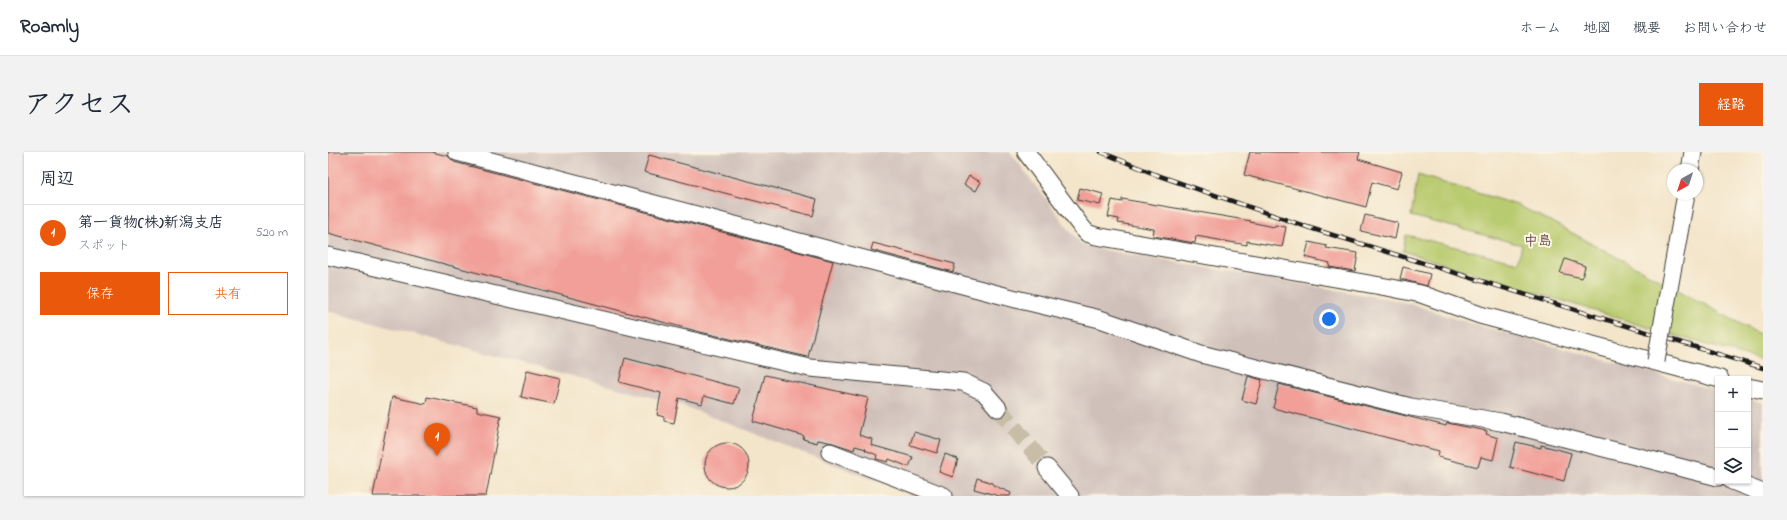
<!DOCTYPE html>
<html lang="ja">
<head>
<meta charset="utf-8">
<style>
  body { margin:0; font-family:"Indie Flower","Klee One",sans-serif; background:#f2f2f3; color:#1f2937 }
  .controls { position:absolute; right:12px; bottom:12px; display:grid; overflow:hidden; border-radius:0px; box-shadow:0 1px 3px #0004 }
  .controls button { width:36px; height:36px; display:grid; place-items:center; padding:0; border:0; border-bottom:1px solid #e0e1e3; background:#fff; color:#1f2937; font:20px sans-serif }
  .compass { position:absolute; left:1339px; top:12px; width:36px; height:36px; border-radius:50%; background:#fff; box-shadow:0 1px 3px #0004; rotate:219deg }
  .you { position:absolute; left:1001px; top:167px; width:14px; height:14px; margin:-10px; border:3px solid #fff; border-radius:50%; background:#1a73e8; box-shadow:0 0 0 6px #1a73e833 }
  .badge { display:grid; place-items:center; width:26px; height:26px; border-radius:50%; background:#ea580c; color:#fff; font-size:13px; font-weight:700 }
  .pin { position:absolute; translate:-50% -33px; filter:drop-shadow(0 1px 2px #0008) }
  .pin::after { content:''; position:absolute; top:21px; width:14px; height:12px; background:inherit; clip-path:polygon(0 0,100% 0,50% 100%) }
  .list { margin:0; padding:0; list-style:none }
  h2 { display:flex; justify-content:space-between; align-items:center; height:52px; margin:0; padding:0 16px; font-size:17px }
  h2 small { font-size:13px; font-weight:400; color:#747a83 }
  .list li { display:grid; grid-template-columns:26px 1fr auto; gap:12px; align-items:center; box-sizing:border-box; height:56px; padding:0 16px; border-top:1px solid #e0e1e3 }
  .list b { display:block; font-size:15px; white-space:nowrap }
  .list p { margin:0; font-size:13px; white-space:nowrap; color:#747a83 }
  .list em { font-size:13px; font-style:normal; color:#747a83 }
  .actions { display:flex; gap:8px; padding:12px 16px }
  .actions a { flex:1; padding:9px 0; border:1px solid #ea580c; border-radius:0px; text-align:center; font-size:14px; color:#ea580c }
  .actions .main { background:#ea580c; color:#fff }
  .icon { flex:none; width:22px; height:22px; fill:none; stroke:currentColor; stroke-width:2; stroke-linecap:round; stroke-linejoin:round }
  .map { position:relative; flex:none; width:1435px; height:344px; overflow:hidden; border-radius:0px }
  header { display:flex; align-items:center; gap:24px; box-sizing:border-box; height:56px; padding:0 20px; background:#fff; border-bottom:1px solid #e0e1e3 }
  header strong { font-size:19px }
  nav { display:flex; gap:22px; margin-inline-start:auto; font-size:14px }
  .intro { display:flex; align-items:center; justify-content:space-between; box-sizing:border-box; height:96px; padding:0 24px }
  h1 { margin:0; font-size:28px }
  .button { padding:10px 18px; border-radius:0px; background:#ea580c; color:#fff; font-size:14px; font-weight:700 }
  main { display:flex; gap:24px; padding:0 24px }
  aside { flex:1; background:#fff; border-radius:0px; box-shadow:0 1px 3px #0004 }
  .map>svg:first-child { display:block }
  .industrial { fill:#cfc0ba }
  .green { fill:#b9cb6f; stroke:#6a7446 }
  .building { fill:#f19f98 }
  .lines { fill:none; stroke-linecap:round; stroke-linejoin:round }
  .minor-tunnel { stroke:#c8bda7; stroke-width:17; stroke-dasharray:17 8; stroke-linecap:butt }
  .minor-casing { stroke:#3c3a36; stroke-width:19 }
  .minor { stroke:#fff; stroke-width:17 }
  .rail-casing { stroke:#1c1c1c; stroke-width:4.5 }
  .rail { stroke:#fcf5e5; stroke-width:3; stroke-dasharray:9; stroke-linecap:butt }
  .minor-bridge-casing { stroke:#3c3a36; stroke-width:19; stroke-linecap:butt }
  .minor-bridge { stroke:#fff; stroke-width:17 }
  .labels { text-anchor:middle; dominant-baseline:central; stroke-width:4; stroke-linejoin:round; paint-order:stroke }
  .neighbourhood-label { font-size:14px; font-weight:bold; fill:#674a47; stroke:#fcf5e5 }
</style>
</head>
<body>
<header>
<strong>Roamly</strong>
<nav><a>ホーム</a><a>地図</a><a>概要</a><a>お問い合わせ</a></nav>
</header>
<div class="intro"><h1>アクセス</h1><a class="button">経路</a></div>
<main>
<aside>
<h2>周辺<small></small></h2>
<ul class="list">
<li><span class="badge">1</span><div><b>第一貨物(株)新潟支店</b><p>スポット</p></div><em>520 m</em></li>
</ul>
<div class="actions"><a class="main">保存</a><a>共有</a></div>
</aside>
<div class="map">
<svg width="1435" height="344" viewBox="0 0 1435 344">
  <rect width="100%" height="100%" fill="#fcf5e5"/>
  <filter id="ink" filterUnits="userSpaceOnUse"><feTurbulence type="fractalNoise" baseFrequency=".025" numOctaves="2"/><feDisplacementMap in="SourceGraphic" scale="8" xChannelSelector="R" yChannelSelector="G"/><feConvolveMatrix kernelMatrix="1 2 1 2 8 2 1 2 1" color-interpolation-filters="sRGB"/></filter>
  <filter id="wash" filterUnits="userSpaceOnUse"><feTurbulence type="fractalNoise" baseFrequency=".012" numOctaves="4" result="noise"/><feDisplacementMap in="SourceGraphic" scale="16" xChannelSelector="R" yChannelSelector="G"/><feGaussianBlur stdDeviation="0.9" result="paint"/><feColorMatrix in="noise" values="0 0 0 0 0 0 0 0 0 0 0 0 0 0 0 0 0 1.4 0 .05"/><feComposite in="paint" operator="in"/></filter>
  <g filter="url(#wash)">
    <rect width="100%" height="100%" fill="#f3e5ca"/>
    <path class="industrial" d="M0,0H682L743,80L752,91L764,96L1061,147L1090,154L1131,168L1390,239V329H1420V247L1435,251V344H587L353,253L0,159Z"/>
    <path class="green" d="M1090,23L1189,53L1222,69L1435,184V209L1315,174L1075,99L1078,83L1190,110L1194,93L1083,64Z"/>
    <g id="blocks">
      <path class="building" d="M0,0H104L120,4L126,10L505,109L480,205L372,180L0,81Z
        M922,0H1032L1030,7L1074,20L1069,37L1044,30L1038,55L916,23Z
        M321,3L489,47L485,64L316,20Z
        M641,24L653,30L648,39L636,33Z
        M752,36L775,42L772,53L749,48Z
        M794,47L923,69L922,70L946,75L947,73L958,75L954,95L919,89V93L868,84L867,91L825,84L826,77L790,71L791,67L780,65L784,48L794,50Z
        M1037,63L1070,71L1067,87L1033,79Z
        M981,90L999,94L998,96L1030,101L1027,119L1001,115L1002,111L977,105Z
        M545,91L627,112L625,120L543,98Z
        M1237,107L1257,114L1254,126L1232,121Z
        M1075,115L1102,122L1099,134L1072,127Z
        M297,206L411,236L406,252L376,244L374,252L351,246L346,271L336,269V265L329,263L333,241L291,230Z
        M199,218L232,226L226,252L193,245Z
        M437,223L540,246L531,283L544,287L543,293L585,305L581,315L561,307L560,310L548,307L549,303L537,298L538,297L527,294L526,298L505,291L490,288L489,291L475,287L476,284L425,269Z
        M920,224L934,228L928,252L914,248Z
        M951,232L1118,274L1119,271L1159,279L1158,282L1170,286L1165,308L1153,305L1150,315L1110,305L1111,299L945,256Z
        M64,245L98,252L99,245L149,255V259L173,264L158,344H45Z
        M586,280L613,288L609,301L582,293Z
        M1188,290L1213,296V293L1243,301L1236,329L1182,315Z
        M377 313a22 22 0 1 1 44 0a22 22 0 1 1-44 0Z
        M617,302L630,307L625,325L611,320Z
        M649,326L665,331V333L683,341L682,344H671L646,337Z"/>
    </g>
  </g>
  <g filter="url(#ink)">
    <use href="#blocks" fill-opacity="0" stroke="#3c3a36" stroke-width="1"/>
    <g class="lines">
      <path class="minor-tunnel" d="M670,256L719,316"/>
      <g class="minor-casing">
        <path id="minor" d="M129,0L688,147L772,167L873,202L1083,255L1173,270L1390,325
          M698,0L752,73L759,81L768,84L1064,136L1093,142L1152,163L1392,227
          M1362,18L1365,0
          M0,104L482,216L635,230L656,240L670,256
          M1420,235L1435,238
          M502,300L616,344
          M719,316L742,344
          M1404,329L1435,341"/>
      </g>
      <use href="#minor" class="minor"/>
      <g class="rail-casing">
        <path id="rail" d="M773,0L829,23L982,76L1435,216"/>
      </g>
      <use href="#rail" class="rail"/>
      <g class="minor-bridge-casing">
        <path id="minor-bridge" d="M1328,209L1358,42"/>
      </g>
      <use href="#minor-bridge" class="minor-bridge"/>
    </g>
  </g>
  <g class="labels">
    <g class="neighbourhood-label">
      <text x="1210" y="89">中島</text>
    </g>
  </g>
</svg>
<div class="controls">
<button>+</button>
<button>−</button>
<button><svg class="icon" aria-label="layers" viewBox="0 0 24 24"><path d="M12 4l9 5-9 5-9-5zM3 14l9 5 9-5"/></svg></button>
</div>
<svg class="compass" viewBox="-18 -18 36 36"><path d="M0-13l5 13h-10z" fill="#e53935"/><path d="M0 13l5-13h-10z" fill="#747a83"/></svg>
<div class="you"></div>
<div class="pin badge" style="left:109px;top:304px">1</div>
</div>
</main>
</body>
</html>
